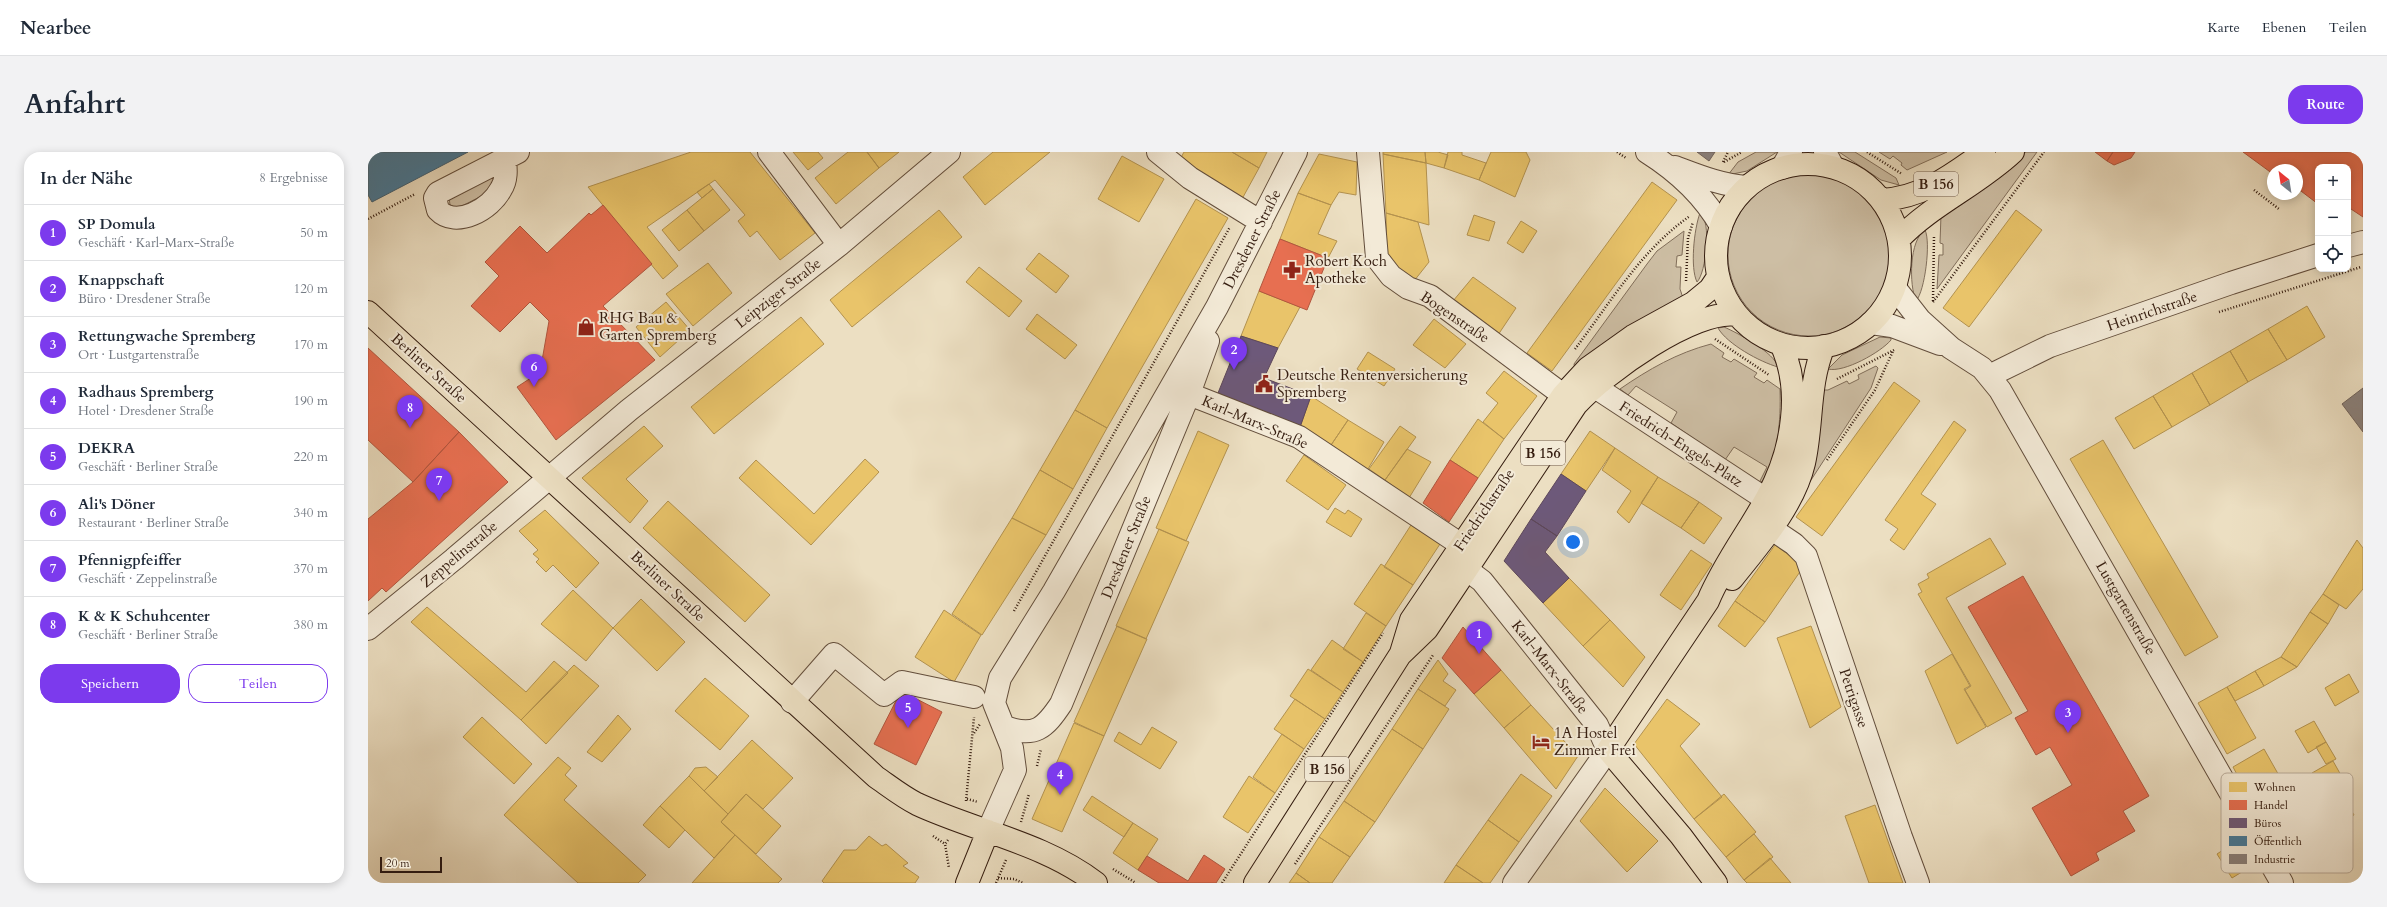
<!DOCTYPE html>
<html lang="de">
<head>
<meta charset="utf-8">
<style>
  body { margin:0; font-family:Cardo,serif; background:#f2f2f3; color:#1f2937 }
  .controls { position:absolute; right:12px; top:12px; display:grid; overflow:hidden; border-radius:8px; box-shadow:0 2px 10px #0003 }
  .controls button { width:36px; height:36px; display:grid; place-items:center; padding:0; border:0; border-bottom:1px solid #e0e1e3; background:#fff; color:#1f2937; font:20px sans-serif }
  .compass { position:absolute; left:1899px; top:12px; width:36px; height:36px; border-radius:50%; background:#fff; box-shadow:0 2px 10px #0003; rotate:330deg }
  .scale { position:absolute; left:12px; bottom:10px; width:62px; box-sizing:border-box; padding-left:4px; border:2px solid #351d10; border-top:0; font-size:11px; line-height:14px; white-space:nowrap; color:#351d10; -webkit-text-stroke:3px #f3ead7; paint-order:stroke }
  .you { position:absolute; left:1205px; top:390px; width:14px; height:14px; margin:-10px; border:3px solid #fff; border-radius:50%; background:#1a73e8; box-shadow:0 0 0 6px #1a73e833 }
  .badge { display:grid; place-items:center; width:26px; height:26px; border-radius:50%; background:#7c3aed; color:#fff; font-size:13px; font-weight:700 }
  .pin { position:absolute; translate:-50% -33px; filter:drop-shadow(0 1px 2px #0008) }
  .pin::after { content:''; position:absolute; top:21px; width:14px; height:12px; background:inherit; clip-path:polygon(0 0,100% 0,50% 100%) }
  .list { margin:0; padding:0; list-style:none }
  h2 { display:flex; justify-content:space-between; align-items:center; height:52px; margin:0; padding:0 16px; font-size:17px }
  h2 small { font-size:13px; font-weight:400; color:#747a83 }
  .list li { display:grid; grid-template-columns:26px 1fr auto; gap:12px; align-items:center; box-sizing:border-box; height:56px; padding:0 16px; border-top:1px solid #e0e1e3 }
  .list b { display:block; font-size:15px; white-space:nowrap }
  .list p { margin:0; font-size:13px; white-space:nowrap; color:#747a83 }
  .list em { font-size:13px; font-style:normal; color:#747a83 }
  .actions { display:flex; gap:8px; padding:12px 16px }
  .actions a { flex:1; padding:9px 0; border:1px solid #7c3aed; border-radius:16px; text-align:center; font-size:14px; color:#7c3aed }
  .actions .main { background:#7c3aed; color:#fff }
  .icon { flex:none; width:22px; height:22px; fill:none; stroke:currentColor; stroke-width:2; stroke-linecap:round; stroke-linejoin:round }
  .map { position:relative; flex:none; width:1995px; height:731px; overflow:hidden; border-radius:16px }
  header { display:flex; align-items:center; gap:24px; box-sizing:border-box; height:56px; padding:0 20px; background:#fff; border-bottom:1px solid #e0e1e3 }
  header strong { font-size:19px }
  nav { display:flex; gap:22px; margin-inline-start:auto; font-size:14px }
  .intro { display:flex; align-items:center; justify-content:space-between; box-sizing:border-box; height:96px; padding:0 24px }
  h1 { margin:0; font-size:28px }
  .button { padding:10px 18px; border-radius:16px; background:#7c3aed; color:#fff; font-size:14px; font-weight:700 }
  main { display:flex; gap:24px; padding:0 24px }
  aside { flex:1; background:#fff; border-radius:16px; box-shadow:0 2px 10px #0003 }
  .map>svg:first-child { display:block }
  .green { fill:#cdbea4; stroke:#816e5a }
  .homes { fill:#e9c46a; stroke:#b3924f }
  .shops { fill:#e76f51; stroke:#b2563e }
  .offices { fill:#6d597a; stroke:#5c475a }
  .public { fill:#457b9d; stroke:#405f73 }
  .industry { fill:#8a817c; stroke:#70635c }
  .lines { fill:none; stroke-linecap:round; stroke-linejoin:round }
  .minor-casing { stroke:#634e3c; stroke-width:24 }
  .major-casing { stroke:#351d10; stroke-width:24 }
  .path { stroke:#351d10; stroke-width:2.5; stroke-dasharray:1 2; stroke-linecap:butt }
  .minor { stroke:#f3ead7; stroke-width:22 }
  .major { stroke:#ecdfc2; stroke-width:22 }
  .labels { text-anchor:middle; dominant-baseline:central; stroke-width:4; stroke-linejoin:round; paint-order:stroke }
  .shield { fill:#f3ead7; stroke:#6e5a4c; stroke-width:1 }
  .shield-label { font-size:14px; font-weight:bold; fill:#351d10 }
  .street-label { font-size:15px; fill:#351d10; stroke:#f3ead7 }
  .poi-label { font-size:15px; fill:#351d10; stroke:#f3ead7; text-anchor:start }
  .key { fill:#f3ead7; stroke:#baac9b; stroke-width:1 }
  .key-label { font-size:11px; fill:#351d10 }
</style>
</head>
<body>
<header>
<strong>Nearbee</strong>
<nav><a>Karte</a><a>Ebenen</a><a>Teilen</a></nav>
</header>
<div class="intro"><h1>Anfahrt</h1><a class="button">Route</a></div>
<main>
<aside>
<h2>In der Nähe<small>8 Ergebnisse</small></h2>
<ul class="list">
<li><span class="badge">1</span><div><b>SP Domula</b><p>Geschäft · Karl-Marx-Straße</p></div><em>50 m</em></li>
<li><span class="badge">2</span><div><b>Knappschaft</b><p>Büro · Dresdener Straße</p></div><em>120 m</em></li>
<li><span class="badge">3</span><div><b>Rettungwache Spremberg</b><p>Ort · Lustgartenstraße</p></div><em>170 m</em></li>
<li><span class="badge">4</span><div><b>Radhaus Spremberg</b><p>Hotel · Dresdener Straße</p></div><em>190 m</em></li>
<li><span class="badge">5</span><div><b>DEKRA</b><p>Geschäft · Berliner Straße</p></div><em>220 m</em></li>
<li><span class="badge">6</span><div><b>Ali's Döner</b><p>Restaurant · Berliner Straße</p></div><em>340 m</em></li>
<li><span class="badge">7</span><div><b>Pfennigpfeiffer</b><p>Geschäft · Zeppelinstraße</p></div><em>370 m</em></li>
<li><span class="badge">8</span><div><b>K &amp; K Schuhcenter</b><p>Geschäft · Berliner Straße</p></div><em>380 m</em></li>
</ul>
<div class="actions"><a class="main">Speichern</a><a>Teilen</a></div>
</aside>
<div class="map">
<svg width="1995" height="731" viewBox="0 0 1995 731">
  <rect width="100%" height="100%" fill="#ecdfc2"/>
  <filter id="stains"><feTurbulence type="fractalNoise" baseFrequency=".005" numOctaves="4"/><feColorMatrix values="0 0 0 0 .2 0 0 0 0 .09 0 0 0 0 .02 0 0 0 .5 -.17"/></filter>
  <radialGradient id="worn" r=".72"><stop offset=".6" stop-color="#630" stop-opacity="0"/><stop offset="1" stop-color="#630" stop-opacity=".3"/></radialGradient>
  <path class="green" d="M1388,0H1409L1379,19L1360,23L1370,10Z
    M1471,0H1487L1528,26L1531,33L1513,28Z
    M1511,0H1579L1539,18L1533,13L1534,11L1525,4L1522,7Z
    M1658,0H1669L1569,137L1571,103H1575V92L1572,91L1573,63Z
    M1360 103a81 81 0 1 1 162 0a81 81 0 1 1-162 0Z
    M129,23L127,37L94,54L86,55L82,53L81,45Z
    M1332,61C1344,69 1338,121 1329,130C1322,116 1326,77 1332,61Z
    M1557,78C1563,90 1557,139 1548,149C1541,133 1541,88 1557,78Z
    M1316,79L1314,103L1309,104L1308,115H1313L1312,137L1315,146L1207,217L1206,212L1279,112L1289,99Z
    M1356,175C1370,181 1407,201 1410,215C1392,210 1359,192 1350,176Z
    M1512,185L1523,186V188C1513,200 1476,221 1460,217L1474,203Z
    M1343,192L1356,201L1354,205L1363,210L1366,207L1389,221L1386,225L1396,231L1399,228L1412,237C1413,270 1410,301 1396,331L1392,329L1399,315L1366,295L1357,308L1303,271L1309,260L1268,234L1260,243L1252,237C1281,217 1309,201 1343,192Z
    M1508,214L1510,216L1503,236L1430,348L1452,238H1460L1479,229L1481,232L1491,227L1490,223Z"/>
  <path class="homes" d="M323,0H382L447,81L412,108L389,79L382,85L370,69L377,63L347,28L279,75L310,114L295,127L220,35Z
    M425,0H450L455,6L440,18Z
    M480,0H499L511,16L468,52L447,26Z
    M499,0H531L511,16Z
    M625,0H682L617,53L595,25Z
    M816,0H864L891,16L874,47L810,11Z
    M864,0H899L891,16Z
    M1015,0H1057L1058,11L1015,2Z
    M1057,0H1070L1080,3L1076,16L1058,11Z
    M1080,0H1094V3L1118,11L1111,28L1076,16Z
    M1123,0H1158L1162,8L1147,45L1111,28Z
    M951,2L989,10L988,43L971,40L963,53L930,41Z
    M1015,2L1058,11L1061,73L1018,61Z
    M754,4L796,27L771,70L730,47Z
    M1284,30L1309,48L1184,219L1159,201Z
    M341,32L345,37L334,46L329,40Z
    M345,37L362,58L336,79L319,58Z
    M930,41L963,53L950,82L969,89L960,106L912,87Z
    M828,47L860,66L739,276L707,258Z
    M319,58L336,79L311,99L294,78Z
    M571,58L594,85L484,175L462,148Z
    M1648,58L1674,78L1601,175L1575,156Z
    M1018,61L1050,70L1061,110L1046,129L1024,110L1019,101Z
    M1106,63L1127,70L1121,89L1099,83Z
    M1153,69L1169,79L1155,101L1139,91Z
    M671,101L701,124L688,141L658,117Z
    M340,111L364,141L325,174L298,142Z
    M611,115L654,149L641,165L598,130Z
    M1105,125L1148,156L1130,183L1085,149Z
    M891,139L932,155L910,196L873,184Z
    M298,150L322,178L292,205L268,175Z
    M1939,154L1957,185L1919,208L1900,177Z
    M669,162L709,193L697,207L658,177Z
    M433,165L456,192L346,282L323,255Z
    M1066,167L1098,192L1077,216L1045,193Z
    M1900,177L1919,208L1880,230L1862,199Z
    M1862,199L1880,230L1842,253L1824,221Z
    M1000,200L1027,217L1016,234L989,217Z
    M1136,219L1169,244L1136,287L1115,270L1130,251L1118,241Z
    M1824,221L1842,253L1804,275L1785,244Z
    M1526,230L1552,249L1454,384L1428,365Z
    M943,244L980,268L959,299L931,278Z
    M1785,244L1804,275L1766,297L1747,266Z
    M707,258L739,276L705,337L672,318Z
    M1110,267L1136,287L1110,326L1082,308Z
    M980,268L1016,290L997,322L959,299Z
    M1586,269L1598,278L1553,342L1568,352L1536,398L1522,388L1530,377L1517,368Z
    M276,274L295,294L258,327L280,349L262,371L214,326Z
    M1032,274L1048,285L1017,328L1001,317Z
    M830,279L861,293L818,389L788,376Z
    M1222,279L1247,296L1218,339L1193,322Z
    M1735,288L1850,485L1817,504L1702,307Z
    M1247,296L1290,325L1261,371L1249,360L1263,339L1234,318Z
    M1039,297L1063,310L1041,346L1017,328Z
    M936,303L978,333L960,358L918,329Z
    M497,307L511,320L443,393L371,326L388,308L446,362Z
    M672,318L705,337L678,383L644,366Z
    M1290,325L1331,350L1313,376L1273,351Z
    M300,349L402,443L377,470L275,376Z
    M1331,350L1354,366L1336,392L1313,376Z
    M967,356L977,362L980,358L994,367L983,385L958,370Z
    M177,358L231,411L208,436L185,413L178,420L168,410L171,407L165,402L170,398L151,379Z
    M644,366L678,383L614,483L584,462Z
    M1043,373L1072,392L1045,433L1016,415Z
    M791,377L821,390L778,487L748,474Z
    M1622,386L1638,412L1578,446L1644,561L1619,575L1597,538L1603,534L1550,442L1554,440L1550,432L1561,426L1559,422Z
    M1989,388L1995,396V437L1978,457L1955,442Z
    M1407,393L1436,414L1397,470L1367,449Z
    M1323,398L1344,412L1313,458L1292,443Z
    M1013,412L1045,433L1018,474L986,452Z
    M1201,426L1242,468L1215,494L1175,451Z
    M205,438L245,476L218,509L173,472Z
    M1955,442L1971,453L1960,472L1942,460Z
    M273,447L317,490L289,519L245,476Z
    M1367,449L1397,470L1377,495L1350,474Z
    M59,455L158,540L186,509L200,521L153,568L43,470Z
    M576,458L613,483L586,530L547,505Z
    M1942,460L1960,472L1929,515L1913,505Z
    M998,461L1018,474L995,510L975,497Z
    M1242,468L1277,505L1255,535L1215,494Z
    M749,474L779,487L736,584L706,570Z
    M1443,474L1473,555L1442,576L1409,486Z
    M964,488L995,510L975,540L943,518Z
    M1584,502L1602,534L1596,537L1618,575L1589,592L1557,519Z
    M1913,505L1929,515L1896,534L1887,519Z
    M1070,508L1080,522L1075,529L1088,538L1077,554L1050,537Z
    M206,513L231,534L178,592L153,568Z
    M940,517L975,540L957,567L922,544Z
    M1133,518L1163,553L1136,576L1106,542Z
    M1887,519L1896,534L1867,549L1859,535Z
    M1981,522L1991,540L1967,554L1957,536Z
    M337,526L381,564L352,598L307,559Z
    M1859,535L1888,586L1859,602L1830,551Z
    M1050,537L1081,557L1055,597L1024,577Z
    M927,547L957,567L936,597L906,577Z
    M1299,547L1332,572L1312,594L1354,645L1326,667L1266,592Z
    M1163,553L1210,604L1188,637L1136,576Z
    M250,563L263,577L234,610L219,600Z
    M114,565L164,612L146,632L95,585Z
    M1946,569L1958,590L1940,601L1927,579Z
    M706,571L736,584L694,680L664,667Z
    M784,575L809,590L792,617L746,589L751,580L773,593Z
    M1024,577L1055,597L1007,670L976,649Z
    M914,582L936,597L907,641L885,625Z
    M384,588L425,626L395,657L378,642L360,662L336,639Z
    M1958,590L1968,607L1958,612L1948,595Z
    M1896,597L1913,627L1881,645L1865,615Z
    M190,605L203,616L197,623L209,634L196,648L278,723L270,731H210L136,663Z
    M1965,609L1974,625L1953,638L1944,621Z
    M338,615L350,625L336,639L321,624L327,616Z
    M1153,622L1184,644L1151,690L1120,668Z
    M321,624L360,662L353,670L367,683L346,706L292,654Z
    M881,624L907,641L880,681L855,665Z
    M1969,633L1986,663L1962,676L1955,665L1935,676L1925,658Z
    M1237,636L1290,689L1259,720L1212,669Z
    M378,642L413,674L388,702L353,670Z
    M1356,642L1388,680L1358,705L1326,667Z
    M724,644L765,671L756,685L715,658Z
    M976,649L1007,670L982,705L951,685Z
    M1507,653L1535,731H1501L1477,664Z
    M292,654L317,678L301,696L275,673Z
    M1120,668L1151,690L1122,731H1115L1088,713Z
    M765,671L790,687L770,718L745,701Z
    M1386,682L1405,705L1376,728L1358,705Z
    M367,683L414,727L410,731H324Z
    M501,684L514,694L518,692L540,711L535,714L551,725L547,731H456L454,729L476,698H488Z
    M951,685L982,705L964,731H942L928,721Z
    M1867,690L1882,715L1864,726L1849,702Z
    M1402,706L1423,731H1379L1376,728Z
    M1088,713L1115,731H1076Z
    M928,721L942,731H921Z"/>
  <path class="shops" d="M1727,0H1745L1739,9Z
    M1745,0H1767L1763,6L1746,13L1739,9Z
    M1875,0H1995V65L1980,55V15H1950V52L1929,36V18H1905V22Z
    M235,53L284,112L235,154L287,208L188,288L149,235L172,220L181,169L162,150L132,180L103,154L131,124L117,110L152,74L179,101L221,61L223,63Z
    M912,87L960,106L939,158L891,139Z
    M0,196L91,280L45,330L0,288Z
    M91,280L140,330L18,440L14,436L0,449V367L45,330Z
    M1082,308L1110,326L1081,370L1055,351Z
    M1655,424L1781,644L1755,659L1767,679L1728,701L1731,708L1703,724L1664,656L1704,633L1682,595L1668,603L1647,566L1660,559L1600,455Z
    M1095,475L1133,518L1106,542L1074,506Z
    M533,539L574,560L548,613L506,592Z
    M836,703L857,717L848,731H791L770,718L779,704L820,729Z"/>
  <path class="offices" d="M873,184L910,196L896,226L943,244L931,278L850,241Z
    M1193,322L1218,339L1189,384L1163,367Z
    M1163,367L1189,384L1177,400L1201,426L1175,451L1136,409Z"/>
  <path class="public" d="M0,0H100L4,50L0,43Z"/>
  <path class="industry" d="M1329,0H1347L1341,9Z
    M1995,236V280L1974,252Z"/>
  <g class="lines">
    <g class="minor-casing">
      <path id="minor" d="M401,0L471,93
        M790,0L822,26L893,70
        M1000,0L1009,106L1023,124L1040,136L1062,144L1195,243
        M1279,0C1309,19 1336,44 1353,74
        M1457,0L1465,15
        M137,7C138,17 139,28 133,37C123,57 88,77 70,58L67,46L70,41L150,0
        M1307,15C1331,24 1353,33 1379,35
        M1414,16L1423,0
        M1980,94L1995,90
        M1527,136L1552,168L1583,196L1614,216L1632,238L1914,731
        M1503,171L1524,174L1572,192
        M1621,224L1682,194L1863,131L1950,103
        M1227,235L1399,348
        M821,242L931,285L1092,392
        M1389,367L1426,392L1438,404L1533,685L1550,731
        M1098,417L1114,429L1229,573L1240,598L1146,731
        M0,477L86,407L261,258L471,93L581,0
        M424,550L466,502L516,543L534,530L606,545
        M637,575C667,586 677,576 693,552L821,242L840,189
        M620,679L647,618L644,596L626,551L632,526L686,439L849,155L928,0"/>
    </g>
    <g class="major-casing">
      <path id="major" d="M1348 104a92 92 0 1 1 184 0a92 92 0 1 1-184 0Z
        M1513,48C1554,46 1584,23 1616,0
        M1531,87C1563,53 1610,33 1645,0
        M0,160L508,625C521,634 535,645 549,652C607,679 676,691 728,731
        M1364,427C1391,393 1426,354 1436,311C1445,271 1440,232 1456,194
        M1033,501L1043,468L1195,243L1220,216L1265,184L1325,151L1342,137L1350,125
        M599,731L620,679
        M887,731L1032,503L1059,477L1208,253C1236,222 1327,156 1369,163
        M1348,731L1313,684L1240,598L1340,449C1368,383 1417,343 1424,266C1427,239 1424,216 1413,192"/>
    </g>
    <path class="path" d="M1249,0L1258,6
      M1499,0L1534,22
      M1355,10L1360,0
      M1356,10L1374,0
      M1886,38L1911,57
      M0,67L47,42
      M1318,129L1320,86L1325,70
      M1565,149L1566,84
      M1565,150L1676,0
      M1851,160L1993,115
      M1347,187L1401,223
      M1207,197C1242,151 1274,97 1322,64
      M1469,227L1526,198
      M1459,308L1507,238L1525,199
      M646,459L862,75
      M606,581L612,572
      M669,614L673,597
      M599,647L610,650
      M598,649L606,565
      M653,670L661,642
      M565,684L577,692
      M580,688L577,692L581,716
      M927,712L1065,503
      M745,717L768,731
      M630,726L646,727L655,731
      M628,731L638,708
      M854,731L1015,481"/>
    <use href="#minor" class="minor"/>
    <use href="#major" class="major"/>
  </g>
  <defs>
    <g id="pharmacy-bare" transform="scale(1.38)"><path d="M-2-6h4v4h4v4h-4v4h-4v-4h-4v-4h4Z" fill="#8f2418" stroke="#f3ead7" stroke-width="2.5" paint-order="stroke"/></g>
    <g id="shop-bare" transform="scale(1.38)"><path d="M-5-2.5h2.3a2.7 3.5 0 0 1 5.4 0H5L5.5 6h-11ZM-1.5-2.5h3a1.5 2.3 0 0 0-3 0Z" fill="#8f2418" stroke="#f3ead7" stroke-width="2.5" paint-order="stroke"/></g>
    <g id="civic-bare" transform="scale(1.38)"><path d="M-.6-6.5H3V-4.5H.6V-3L4-1V1h2V6H-6V1h2V-1L-.6-3ZM-1.2 2.5V6h2.4V2.5Z" fill="#8f2418" stroke="#f3ead7" stroke-width="2.5" paint-order="stroke"/></g>
    <g id="hotel-bare" transform="scale(1.38)"><path d="M-6-4.5h1.5V1H6V5H4.5V3h-9V5H-6ZM-4 0a1.8 1.8 0 1 1 3.6 0ZM.5 0V-2.5h3Q6-2.5 6 0Z" fill="#8f2418" stroke="#f3ead7" stroke-width="2.5" paint-order="stroke"/></g>
  </defs>
  <g fill-rule="evenodd">
    <use href="#pharmacy-bare" x="924" y="118"/>
    <use href="#shop-bare" x="218" y="175"/>
    <use href="#civic-bare" x="896" y="232"/>
    <use href="#hotel-bare" x="1173" y="590"/>
  </g>
  <g class="labels">
    <g class="shield">
      <rect x="1546" y="20" width="44" height="24" rx="3"/>
      <rect x="1153" y="289" width="44" height="24" rx="3"/>
      <rect x="937" y="605" width="44" height="24" rx="3"/>
    </g>
    <g class="shield-label">
      <text x="1568" y="32">B 156</text>
      <text x="1175" y="301">B 156</text>
      <text x="959" y="617">B 156</text>
    </g>
    <g class="street-label">
      <text transform="translate(884 87) rotate(-63)">Dresdener Straße</text>
      <text transform="translate(410 141) rotate(-38)">Leipziger Straße</text>
      <text transform="translate(1784 159) rotate(-19)">Heinrichstraße</text>
      <text transform="translate(1087 165) rotate(34)">Bogenstraße</text>
      <text transform="translate(61 216) rotate(42)">Berliner Straße</text>
      <text transform="translate(887 270) rotate(23)">Karl-Marx-Straße</text>
      <text transform="translate(1313 292) rotate(33)">Friedrich-Engels-Platz</text>
      <text transform="translate(1116 358) rotate(-56)">Friedrichstraße</text>
      <text transform="translate(758 395) rotate(-68)">Dresdener Straße</text>
      <text transform="translate(91 402) rotate(-40)">Zeppelinstraße</text>
      <text transform="translate(300 434) rotate(43)">Berliner Straße</text>
      <text transform="translate(1758 456) rotate(60)">Lustgartenstraße</text>
      <text transform="translate(1182 515) rotate(52)">Karl-Marx-Straße</text>
      <text transform="translate(1486 546) rotate(71)">Petrigasse</text>
    </g>
    <g class="poi-label">
      <text x="937" y="109">Robert Koch<tspan x="937" dy="17">Apotheke</tspan></text>
      <text x="231" y="166">RHG Bau &amp;<tspan x="231" dy="17">Garten Spremberg</tspan></text>
      <text x="909" y="223">Deutsche Rentenversicherung<tspan x="909" dy="17">Spremberg</tspan></text>
      <text x="1186" y="581">1A Hostel<tspan x="1186" dy="17">Zimmer Frei</tspan></text>
    </g>
  </g>
  <rect x="1853" y="621" width="132" height="100" rx="6" class="key"/>
  <rect x="1861" y="630" width="18" height="10" fill="#e9c46a"/>
  <rect x="1861" y="648" width="18" height="10" fill="#e76f51"/>
  <rect x="1861" y="666" width="18" height="10" fill="#6d597a"/>
  <rect x="1861" y="684" width="18" height="10" fill="#457b9d"/>
  <rect x="1861" y="702" width="18" height="10" fill="#8a817c"/>
  <g class="key-label">
    <text x="1886" y="639">Wohnen</text>
    <text x="1886" y="657">Handel</text>
    <text x="1886" y="675">Büros</text>
    <text x="1886" y="693">Öffentlich</text>
    <text x="1886" y="711">Industrie</text>
  </g>
  <rect width="100%" height="100%" filter="url(#stains)"/>
  <rect width="100%" height="100%" fill="url(#worn)"/>
</svg>
<div class="controls">
<button>+</button>
<button>−</button>
<button><svg class="icon" aria-label="locate" viewBox="0 0 24 24"><circle cx="12" cy="12" r="6"/><path d="M12 2v4M12 18v4M2 12h4M18 12h4"/></svg></button>
</div>
<svg class="compass" viewBox="-18 -18 36 36"><path d="M0-13l5 13h-10z" fill="#e53935"/><path d="M0 13l5-13h-10z" fill="#747a83"/></svg>
<div class="scale">20 m</div>
<div class="you"></div>
<div class="pin badge" style="left:1111px;top:502px">1</div>
<div class="pin badge" style="left:866px;top:218px">2</div>
<div class="pin badge" style="left:1700px;top:581px">3</div>
<div class="pin badge" style="left:692px;top:643px">4</div>
<div class="pin badge" style="left:540px;top:576px">5</div>
<div class="pin badge" style="left:166px;top:235px">6</div>
<div class="pin badge" style="left:71px;top:349px">7</div>
<div class="pin badge" style="left:42px;top:276px">8</div>
</div>
</main>
</body>
</html>
